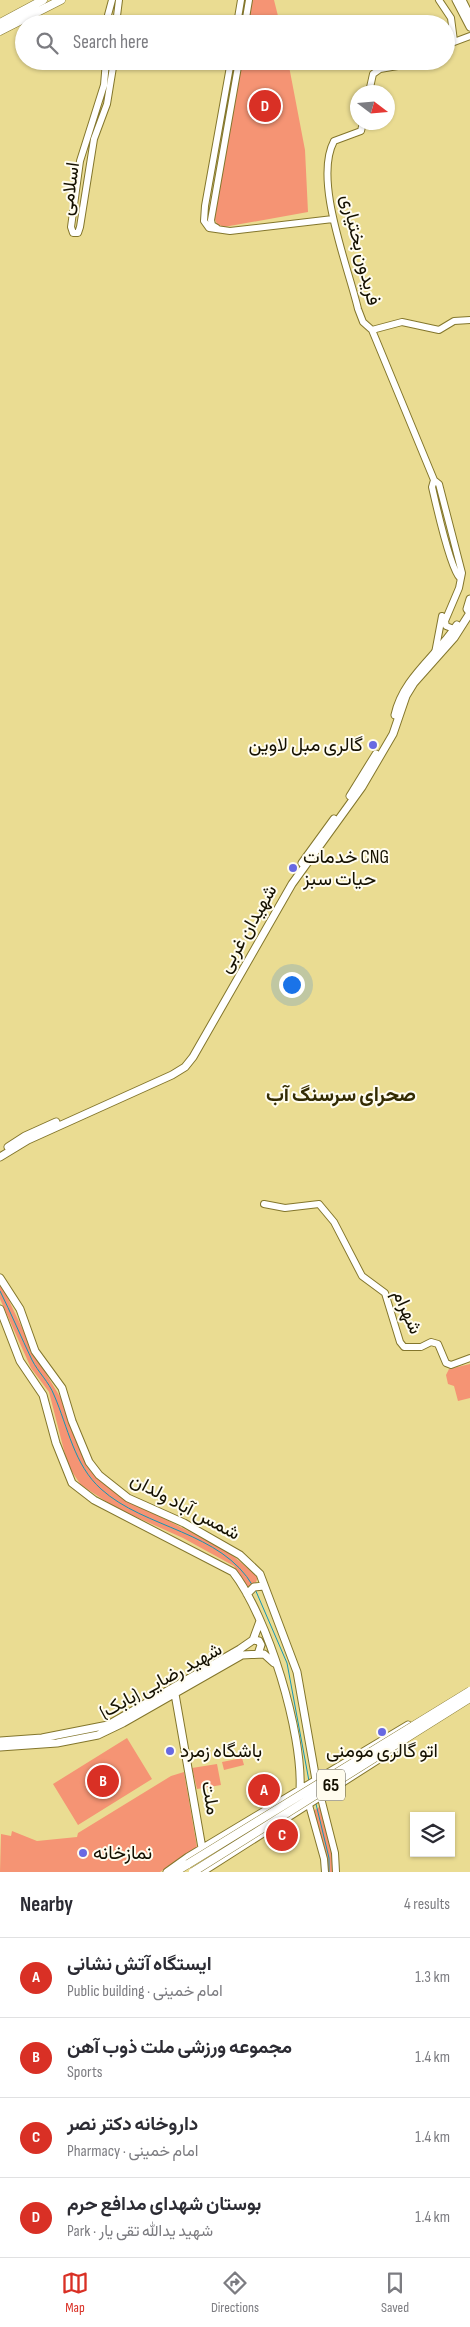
<!DOCTYPE html>
<html lang="en">
<head>
<meta charset="utf-8">
<style>
  body { margin:0; font-family:"Sofia Sans Condensed",Vazirmatn,sans-serif; background:#f2f2f3; color:#2b2b33 }
  .controls { position:absolute; right:15px; bottom:15px; display:grid; overflow:hidden; border-radius:0px; box-shadow:0 1px 4px #0004 }
  .controls button { width:45px; height:45px; display:grid; place-items:center; padding:0; border:0; border-bottom:1px solid #e1e1e2; background:#fff; color:#2b2b33; font:25px sans-serif }
  .compass { position:absolute; left:350px; top:85px; width:45px; height:45px; border-radius:50%; background:#fff; box-shadow:0 1px 4px #0004; rotate:106deg }
  .you { position:absolute; left:291px; top:984px; width:18px; height:18px; margin:-12px; border:4px solid #fff; border-radius:50%; background:#1a73e8; box-shadow:0 0 0 8px #1a73e833 }
  .badge { display:grid; place-items:center; width:32px; height:32px; border-radius:50%; background:#d93025; color:#fff; font-size:16px; font-weight:700 }
  .pin { position:absolute; translate:-50% -50%; border:2px solid #fff; box-shadow:0 1px 5px #0006 }
  .list { margin:0; padding:0; list-style:none }
  h2 { display:flex; justify-content:space-between; align-items:center; height:65px; margin:0; padding:0 20px; font-size:21px }
  h2 small { font-size:16px; font-weight:400; color:#7c7c81 }
  .list li { display:grid; grid-template-columns:32px 1fr auto; gap:15px; align-items:center; box-sizing:border-box; height:80px; padding:0 20px; border-top:1px solid #e1e1e2 }
  .list b { display:block; font-size:19px; white-space:nowrap }
  .list p { margin:0; font-size:16px; white-space:nowrap; color:#7c7c81 }
  .list em { font-size:16px; font-style:normal; color:#7c7c81 }
  .icon { flex:none; width:28px; height:28px; fill:none; stroke:currentColor; stroke-width:2; stroke-linecap:round; stroke-linejoin:round }
  .map { position:relative; flex:none; width:470px; height:1872px; overflow:hidden }
  .search { position:absolute; background:#fff; box-shadow:0 1px 4px #0004; left:15px; right:15px; top:15px; height:55px; display:flex; align-items:center; gap:12px; box-sizing:border-box; padding:0 18px; border-radius:28px; color:#7c7c81; font-size:19px }
  .sheet { height:385px; background:#fff }
  nav { display:flex; justify-content:space-around; align-items:center; box-sizing:border-box; height:70px; border-top:1px solid #e1e1e2; background:#fff; font-size:14px; color:#7c7c81 }
  nav a { display:grid; justify-items:center; gap:2px }
  nav .on { color:#d93025 }
  .map>svg:first-child { display:block }
  .green { fill:#f59474 }
  .lines { fill:none; stroke-linecap:round; stroke-linejoin:round }
  .stream { stroke:#1595b2; stroke-width:1 }
  .tertiary-casing { stroke:#83762c; stroke-width:8 }
  .secondary-casing { stroke:#83762c; stroke-width:9 }
  .primary-casing { stroke:#83762c; stroke-width:9 }
  .trunk-casing { stroke:#83762c; stroke-width:9 }
  .tertiary { stroke:#fff; stroke-width:6 }
  .secondary { stroke:#fff; stroke-width:7 }
  .primary { stroke:#fff; stroke-width:8 }
  .trunk { stroke:#fff; stroke-width:8 }
  .trunk-bridge-casing { stroke:#83762c; stroke-width:9; stroke-linecap:butt }
  .trunk-bridge { stroke:#fff; stroke-width:8 }
  .poi-dot { fill:#6869e2; stroke:#fffcee; stroke-width:2 }
  .labels { text-anchor:middle; dominant-baseline:central; stroke-width:4; stroke-linejoin:round; paint-order:stroke }
  .shield { fill:#fffcee; stroke:#5a5747; stroke-width:1 }
  .shield-label { font-size:18px; font-weight:bold; fill:#141000 }
  .street-label { font-size:19px; fill:#141000; stroke:#fffcee }
  .poi-label { font-size:19px; fill:#141000; stroke:#fffcee; text-anchor:start }
  .neighbourhood-label { font-size:20px; font-weight:bold; fill:#332b03; stroke:#fffcee }
</style>
</head>
<body>
<div class="map">
<svg width="470" height="1872" viewBox="0 0 470 1872">
  <rect width="100%" height="100%" fill="#eadc92"/>
  <path class="green" d="M252,0H274L280,24H248Z
    M242,61H288L305,150L308,212L224,227L217,224L214,217Z
    M0,1282L37,1359L62,1400L75,1439L93,1473L131,1502L226,1550L258,1577L256,1582L248,1587L234,1566L183,1538L116,1508L81,1485L68,1466L49,1392L31,1368L0,1299Z
    M470,1364V1398L458,1401L454,1386L448,1384L446,1375L449,1369Z
    M127,1738L152,1779L78,1825L53,1784Z
    M242,1758L244,1765L224,1770L222,1762Z
    M217,1764L221,1785L197,1789L192,1768Z
    M184,1772L197,1847L160,1872H0L1,1834L11,1836L12,1831L37,1841L77,1837L78,1833L171,1776Z
    M321,1806L333,1853L334,1872H327L313,1811Z"/>
  <g class="lines">
    <path class="stream" d="M0,1291C11,1313 21,1337 32,1360C38,1372 49,1382 54,1395C68,1427 74,1465 101,1489C145,1529 221,1531 253,1586
      M255,1589L287,1663L309,1781
      M316,1804L329,1858V1872"/>
    <g class="tertiary-casing">
      <path id="tertiary" d="M439,0L451,18L454,41
        M110,24L108,15L112,0
        M116,24L119,0
        M237,24L241,0
        M245,24L249,0
        M446,45L470,36
        M106,61L104,85L80,161L71,227L73,233H78L80,227L94,139L107,104L114,61
        M231,61L205,206L204,221L209,228L230,231L333,219
        M369,92L373,74L380,69L427,61
        M363,122L361,131L334,141C313,180 348,266 358,309L363,322L372,330L434,480L439,484L462,573L459,588L445,621L446,626L454,629
        M217,228L212,225L211,220L239,61
        M372,330L402,322L439,330L454,321L470,320
        M434,480L432,487C436,504 450,569 460,578
        M435,653L442,616
        M264,1204L285,1208L319,1204L334,1222L362,1276L385,1293L400,1342L404,1347H421L431,1342L438,1344L446,1363L451,1365L470,1358
        M321,1798L335,1853L336,1872
        M309,1805L324,1859L325,1872"/>
    </g>
    <g class="secondary-casing">
      <path id="secondary" d="M456,0L470,27
        M462,0L470,16
        M470,599L467,609L470,613
        M395,715C403,678 437,656 457,625
        M350,796L376,754
        M302,863L334,819
        M8,1147L25,1136L56,1122
        M0,1157L28,1140L172,1075L185,1067L193,1057L292,884L362,787L393,734L406,696L414,683L454,638L470,613
        M0,1278L20,1309L35,1351L62,1388L72,1421L89,1462L99,1475L128,1498L184,1523L240,1555L260,1574L297,1672L316,1780
        M0,1309L20,1361L43,1395L56,1443L72,1483L94,1500L233,1572C268,1617 303,1733 300,1790
        M247,1594L254,1587L264,1586
        M253,1640L259,1641L261,1645L258,1654
        M175,1694L202,1848
        M0,1741L42,1738L108,1725L240,1649L253,1640L260,1621
        M0,1747L57,1743L98,1735L123,1723L242,1655L264,1654L274,1663
        M167,1872L188,1857L408,1725
        M202,1872L404,1743"/>
    </g>
    <g class="primary-casing">
      <path id="primary" d="M0,23L43,0
        M0,31L61,0"/>
    </g>
    <g class="trunk-casing">
      <path id="trunk" d="M175,1872L188,1864"/>
    </g>
    <use href="#tertiary" class="tertiary"/>
    <use href="#secondary" class="secondary"/>
    <use href="#primary" class="primary"/>
    <use href="#trunk" class="trunk"/>
    <g class="trunk-bridge-casing">
      <path id="trunk-bridge" d="M188,1864L470,1691
        M193,1872L470,1698"/>
    </g>
    <use href="#trunk-bridge" class="trunk-bridge"/>
  </g>
  <g class="poi-dot">
    <circle cx="373" cy="745" r="5"/>
    <circle cx="293" cy="868" r="5"/>
    <circle cx="382" cy="1732" r="5"/>
    <circle cx="170" cy="1751" r="5"/>
    <circle cx="83" cy="1853" r="5"/>
  </g>
  <g class="labels">
    <rect class="shield" x="317" y="1769.5" width="28" height="31" rx="4"/>
    <g class="shield-label">
      <text x="331" y="1785">65</text>
    </g>
    <g class="street-label">
      <text transform="translate(70 189) rotate(-82)">اسلامی</text>
      <text transform="translate(360 250) rotate(76)">فریدون بختیاری</text>
      <text transform="translate(248 929) rotate(-60)">شهیدان غربی</text>
      <text transform="translate(407 1312) rotate(66)">شهرام</text>
      <text transform="translate(185 1507) rotate(28)">شمس آباد ولدان</text>
      <text transform="translate(161 1681) rotate(-29)">شهید رضایی (بابک)</text>
      <text transform="translate(210 1798) rotate(80)">ملت</text>
    </g>
    <g class="poi-label">
      <text x="363" y="745" text-anchor="end">گالری مبل لاوین</text>
      <text x="303" y="857">خدمات CNG<tspan x="303" dy="22">حیات سبز</tspan></text>
      <text x="180" y="1751">باشگاه زمرد</text>
      <text x="382" y="1751" text-anchor="middle">اتو گالری مومنی</text>
      <text x="93" y="1853">نمازخانه</text>
    </g>
    <g class="neighbourhood-label">
      <text x="341" y="1095">صحرای سرسنگ آب</text>
    </g>
  </g>
</svg>
<div class="controls">
<button><svg class="icon" aria-label="layers" viewBox="0 0 24 24"><path d="M12 4l9 5-9 5-9-5zM3 14l9 5 9-5"/></svg></button>
</div>
<svg class="compass" viewBox="-18 -18 36 36"><path d="M0-13l5 13h-10z" fill="#e53935"/><path d="M0 13l5-13h-10z" fill="#7c7c81"/></svg>
<div class="you"></div>
<div class="pin badge" style="left:264px;top:1790px">A</div>
<div class="pin badge" style="left:103px;top:1781px">B</div>
<div class="pin badge" style="left:282px;top:1835px">C</div>
<div class="pin badge" style="left:265px;top:106px">D</div>
<div class="search"><svg class="icon" aria-label="search" viewBox="0 0 24 24"><circle cx="10" cy="10" r="6"/><path d="M15 15l6 6"/></svg>Search here</div>
</div>
<section class="sheet">
<h2>Nearby<small>4 results</small></h2>
<ul class="list">
<li><span class="badge">A</span><div><b>ایستگاه آتش نشانی</b><p>Public building · امام خمینی</p></div><em>1.3 km</em></li>
<li><span class="badge">B</span><div><b>مجموعه ورزشی ملت ذوب آهن</b><p>Sports</p></div><em>1.4 km</em></li>
<li><span class="badge">C</span><div><b>داروخانه دکتر نصر</b><p>Pharmacy · امام خمینی</p></div><em>1.4 km</em></li>
<li><span class="badge">D</span><div><b>بوستان شهدای مدافع حرم</b><p>Park · شهید یدالله تقی یار</p></div><em>1.4 km</em></li>
</ul>
</section>
<nav>
<a class="on"><svg class="icon" aria-label="map" viewBox="0 0 24 24"><path d="M3 6l6-2 6 2 6-2v14l-6 2-6-2-6 2zM9 4v14M15 6v14"/></svg>Map</a>
<a><svg class="icon" aria-label="directions" viewBox="0 0 24 24"><path d="M12 3l9 9-9 9-9-9zM9 14v-3h6M13 9l2 2-2 2"/></svg>Directions</a>
<a><svg class="icon" aria-label="saved" viewBox="0 0 24 24"><path d="M7 4h10v16l-5-4-5 4z"/></svg>Saved</a>
</nav>
</body>
</html>
